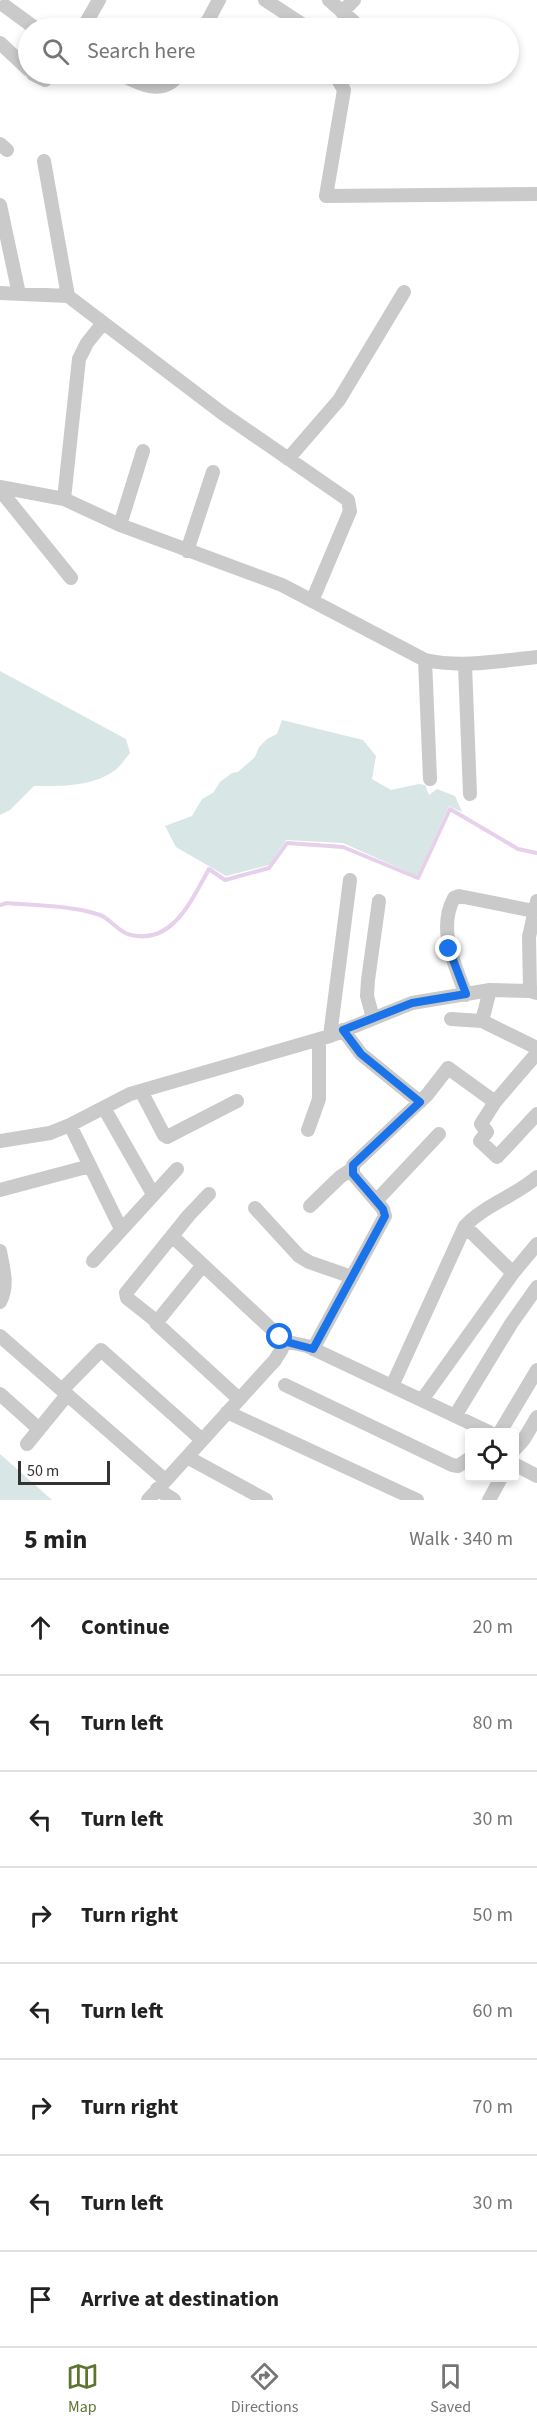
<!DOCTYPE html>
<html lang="en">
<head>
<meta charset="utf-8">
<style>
  body { margin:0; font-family:"Source Sans 3",sans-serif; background:#f6f6f6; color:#222 }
  .controls { position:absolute; right:18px; bottom:18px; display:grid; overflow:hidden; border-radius:6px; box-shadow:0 3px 9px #0003 }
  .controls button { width:54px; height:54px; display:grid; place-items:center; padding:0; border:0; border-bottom:2px solid #e0e0e0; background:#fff; color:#222; font:30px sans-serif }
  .scale { position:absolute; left:18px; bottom:15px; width:92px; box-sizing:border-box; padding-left:6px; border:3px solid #333; border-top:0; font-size:16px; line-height:21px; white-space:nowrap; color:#333; -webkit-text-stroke:4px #fff; paint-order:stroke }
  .stop { position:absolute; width:18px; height:18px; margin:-14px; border:4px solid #1a73e8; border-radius:50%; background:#fff }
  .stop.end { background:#1a73e8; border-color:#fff; box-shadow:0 2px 6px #0008 }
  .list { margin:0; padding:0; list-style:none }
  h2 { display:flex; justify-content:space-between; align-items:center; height:78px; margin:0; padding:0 24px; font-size:26px }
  h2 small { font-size:20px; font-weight:400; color:#767676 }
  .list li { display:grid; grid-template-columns:39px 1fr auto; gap:18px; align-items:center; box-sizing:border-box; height:96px; padding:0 24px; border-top:2px solid #e0e0e0 }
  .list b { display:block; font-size:22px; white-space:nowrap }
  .list em { font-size:20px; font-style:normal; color:#767676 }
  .icon { flex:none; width:33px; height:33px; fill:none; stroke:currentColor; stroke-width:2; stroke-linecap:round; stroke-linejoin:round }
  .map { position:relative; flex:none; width:537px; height:1500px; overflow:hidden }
  .search { position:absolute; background:#fff; box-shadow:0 3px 9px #0003; left:18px; right:18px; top:18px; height:66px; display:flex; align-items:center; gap:15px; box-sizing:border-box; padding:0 21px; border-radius:33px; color:#767676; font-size:22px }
  .sheet { height:846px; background:#fff }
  nav { display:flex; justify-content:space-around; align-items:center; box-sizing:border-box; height:84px; border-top:2px solid #e0e0e0; background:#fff; font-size:16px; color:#767676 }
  nav a { display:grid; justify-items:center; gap:3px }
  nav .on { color:#5d7531 }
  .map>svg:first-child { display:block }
  .green { fill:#d8e6e5 }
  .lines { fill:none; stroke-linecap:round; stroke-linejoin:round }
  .stream { stroke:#e7d0ec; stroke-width:4 }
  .street { stroke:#cacaca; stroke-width:14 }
  .route { stroke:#1a73e8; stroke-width:8 }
</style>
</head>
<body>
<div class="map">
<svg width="537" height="1500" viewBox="0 0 537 1500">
  <rect width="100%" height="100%" fill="#fff"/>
  <path class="green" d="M0,671L126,739L130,753C125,759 120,767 114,771C91,787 61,786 34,786L10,810L0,815Z
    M282,720L363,740L376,756L372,779L391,790L419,784L425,785L429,795L437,789L455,796L462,812L449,806L417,876L343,843L286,840L269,865L226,876L176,847L165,826L192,816L202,799L213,793L220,782L232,773L238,772L255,757L259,747L267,739L277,734Z
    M0,1454L52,1500H0Z"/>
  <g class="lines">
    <path class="stream" d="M0,905L7,903C37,906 71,905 100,915C111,919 119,933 131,935C173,945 192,899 209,869L225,880L269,868L287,843L343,847L418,878L450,809L518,849L537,853"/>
    <path class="street" d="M265,0L308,28
      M329,0L354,22
      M5,6L35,28
      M342,12L354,0
      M83,28L99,0
      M204,28L219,0
      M0,43L28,69
      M33,74L45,80L52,74
      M120,74C139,84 163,97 179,74
      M335,74L344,90L326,196L537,194
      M0,144L7,150
      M44,161L68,296
      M0,205L19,294
      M0,293L68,296L222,413L348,500L350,511L312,601
      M288,459L339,400L404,292
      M0,487L64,499L120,525L282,585L425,660C462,668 499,661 537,657
      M0,490L71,578
      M64,499L79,359L87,343L103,323
      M120,525L143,451
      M187,551L213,472
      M425,660L430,779
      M465,665L470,794
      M530,991L529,937L537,901
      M466,995C455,965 437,929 454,898L459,896L534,911
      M373,1018L367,996L368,980L379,901
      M451,1019L482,1021L537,1048
      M482,1021L490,990
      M343,1030L361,1054L420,1102
      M330,1036L350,880
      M141,1091L164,1135L167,1137L237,1101
      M495,1102L481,1124L487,1132L480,1141L497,1157L537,1114
      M104,1108L153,1194
      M70,1125L121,1229
      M308,1130L319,1099V1039
      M0,1141L50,1133L70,1125L130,1094L330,1036L412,1003L490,990L530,991L537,993
      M0,1190L90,1166
      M376,1201L439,1134
      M310,1206L340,1177L352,1169
      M255,1208L299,1256L309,1262L352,1277
      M465,1226L513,1273
      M0,1251C3,1269 9,1285 0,1302
      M93,1261L177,1169
      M203,1265L156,1323L239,1399
      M156,1321L127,1298L126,1293L189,1215L209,1194
      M0,1336L165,1480
      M283,1341L307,1346L489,1432
      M313,1349L385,1216L383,1209L353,1174V1165L427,1095L448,1068L495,1102L537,1053
      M285,1385L452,1465L458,1466L470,1458
      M392,1386L465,1226C485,1205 515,1196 537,1177
      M62,1390L101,1350L202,1440
      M0,1394L39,1429
      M422,1400L513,1273L537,1244
      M227,1412L417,1500
      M455,1416L511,1324L537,1287
      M500,1432L537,1370
      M27,1444L67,1395
      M516,1448L524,1439L537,1417
      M187,1457L266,1500
      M514,1464L537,1476
      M157,1489L174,1500
      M148,1500L275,1360C280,1351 287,1346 280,1337L172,1236
      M489,1500L501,1478"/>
  </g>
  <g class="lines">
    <path class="route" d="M280,1337L283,1341L313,1349L385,1216L383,1209L353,1174V1165L420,1102L361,1054L343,1030L412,1003L466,994L449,949"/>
  </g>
</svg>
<div class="controls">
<button><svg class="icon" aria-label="locate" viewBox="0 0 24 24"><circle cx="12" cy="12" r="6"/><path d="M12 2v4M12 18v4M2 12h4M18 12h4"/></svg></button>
</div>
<div class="scale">50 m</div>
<div class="stop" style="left:280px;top:1337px"></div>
<div class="stop end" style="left:449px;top:949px"></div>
<div class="search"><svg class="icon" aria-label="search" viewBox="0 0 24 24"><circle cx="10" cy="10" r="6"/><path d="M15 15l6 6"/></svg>Search here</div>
</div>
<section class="sheet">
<h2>5 min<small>Walk · 340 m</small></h2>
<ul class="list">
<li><svg class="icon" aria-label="ahead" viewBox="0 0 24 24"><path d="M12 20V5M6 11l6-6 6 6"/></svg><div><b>Continue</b></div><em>20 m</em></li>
<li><svg class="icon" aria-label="left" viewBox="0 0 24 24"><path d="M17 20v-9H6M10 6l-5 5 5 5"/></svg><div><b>Turn left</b></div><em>80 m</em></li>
<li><svg class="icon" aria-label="left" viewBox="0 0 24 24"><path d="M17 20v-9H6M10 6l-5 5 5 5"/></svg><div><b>Turn left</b></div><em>30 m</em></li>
<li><svg class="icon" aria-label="right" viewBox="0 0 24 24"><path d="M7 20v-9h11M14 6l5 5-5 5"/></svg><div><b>Turn right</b></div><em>50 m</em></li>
<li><svg class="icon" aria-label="left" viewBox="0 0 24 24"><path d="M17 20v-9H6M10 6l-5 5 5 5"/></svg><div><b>Turn left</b></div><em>60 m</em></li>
<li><svg class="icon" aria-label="right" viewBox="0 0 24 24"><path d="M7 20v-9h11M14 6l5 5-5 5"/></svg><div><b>Turn right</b></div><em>70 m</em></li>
<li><svg class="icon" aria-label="left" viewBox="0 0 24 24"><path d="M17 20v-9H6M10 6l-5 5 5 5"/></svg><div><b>Turn left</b></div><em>30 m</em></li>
<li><svg class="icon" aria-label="arrive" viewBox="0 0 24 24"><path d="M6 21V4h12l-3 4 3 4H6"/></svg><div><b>Arrive at destination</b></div></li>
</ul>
</section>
<nav>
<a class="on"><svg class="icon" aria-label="map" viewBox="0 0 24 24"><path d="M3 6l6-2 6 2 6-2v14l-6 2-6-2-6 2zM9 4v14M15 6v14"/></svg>Map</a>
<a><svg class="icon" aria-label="directions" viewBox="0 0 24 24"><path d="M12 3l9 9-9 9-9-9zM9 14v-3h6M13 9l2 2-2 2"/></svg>Directions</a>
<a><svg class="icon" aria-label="saved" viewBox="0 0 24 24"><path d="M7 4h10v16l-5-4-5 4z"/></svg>Saved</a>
</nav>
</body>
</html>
